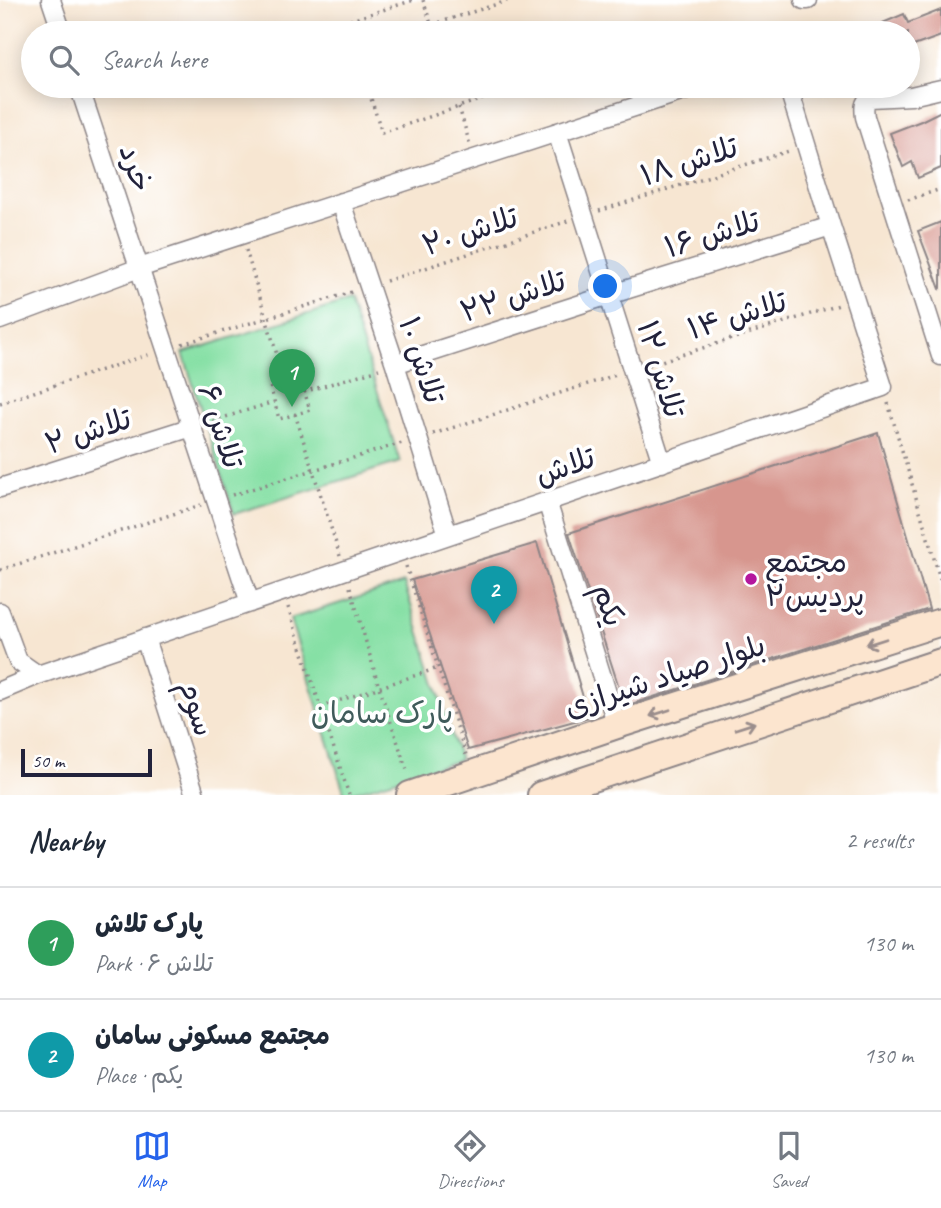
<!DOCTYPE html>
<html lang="en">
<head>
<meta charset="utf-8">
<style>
  body { margin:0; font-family:Caveat,"Playpen Sans Arabic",sans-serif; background:#f6f6f7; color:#1f2937 }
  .scale { position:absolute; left:21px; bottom:18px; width:131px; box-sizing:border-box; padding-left:7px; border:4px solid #22223b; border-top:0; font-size:19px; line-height:24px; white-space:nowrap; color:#22223b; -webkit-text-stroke:5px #fff; paint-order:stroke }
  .you { position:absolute; left:606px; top:287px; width:24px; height:24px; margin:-18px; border:5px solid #fff; border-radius:50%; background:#1a73e8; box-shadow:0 0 0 10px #1a73e833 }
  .badge { display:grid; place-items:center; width:46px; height:46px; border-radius:50%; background:#2563eb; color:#fff; font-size:23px; font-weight:700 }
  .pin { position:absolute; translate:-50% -58px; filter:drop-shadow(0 2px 4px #0008) }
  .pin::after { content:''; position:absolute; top:37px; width:24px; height:21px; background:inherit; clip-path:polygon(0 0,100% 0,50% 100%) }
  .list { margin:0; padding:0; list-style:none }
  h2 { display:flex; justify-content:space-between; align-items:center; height:91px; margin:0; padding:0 28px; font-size:30px }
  h2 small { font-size:23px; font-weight:400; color:#747a83 }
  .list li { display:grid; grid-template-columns:46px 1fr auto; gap:21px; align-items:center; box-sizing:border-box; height:112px; padding:0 28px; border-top:2px solid #e0e1e3 }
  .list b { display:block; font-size:26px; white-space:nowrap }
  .list p { margin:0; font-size:23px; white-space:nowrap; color:#747a83 }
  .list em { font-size:23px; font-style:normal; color:#747a83 }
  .icon { flex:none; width:38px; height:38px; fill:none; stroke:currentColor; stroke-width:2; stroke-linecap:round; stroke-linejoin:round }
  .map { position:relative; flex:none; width:941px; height:795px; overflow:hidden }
  .search { position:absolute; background:#fff; box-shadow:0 4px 18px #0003; left:21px; right:21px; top:21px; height:77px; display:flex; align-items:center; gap:18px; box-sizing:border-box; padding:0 24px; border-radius:38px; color:#747a83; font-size:26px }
  .sheet { height:315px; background:#fff }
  nav { display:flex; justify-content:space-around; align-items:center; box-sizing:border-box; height:98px; border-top:2px solid #e0e1e3; background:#fff; font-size:19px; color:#747a83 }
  nav a { display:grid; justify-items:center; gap:4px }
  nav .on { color:#2563eb }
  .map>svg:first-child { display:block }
  .green { fill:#86e0a5; stroke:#548170; stroke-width:2 }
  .building { fill:#d7968e }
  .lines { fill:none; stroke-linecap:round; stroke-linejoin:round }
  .minor-casing { stroke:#8c8486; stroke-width:21 }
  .secondary-casing { stroke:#8c8486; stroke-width:30 }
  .path { stroke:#8c8486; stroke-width:3.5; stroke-dasharray:2 5; stroke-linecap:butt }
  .minor { stroke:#fff; stroke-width:18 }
  .secondary { stroke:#fce5cf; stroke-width:26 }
  .oneway { stroke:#9a8d8c }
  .poi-dot { fill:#b5179e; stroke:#fff; stroke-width:2.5 }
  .labels { text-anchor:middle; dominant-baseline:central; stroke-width:7; stroke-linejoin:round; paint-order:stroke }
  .street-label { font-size:30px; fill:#22223b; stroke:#fff }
  .poi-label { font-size:30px; fill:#22223b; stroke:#fff; text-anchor:start }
  .park-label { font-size:30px; fill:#405b5b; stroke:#fff }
</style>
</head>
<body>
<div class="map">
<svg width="941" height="795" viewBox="0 0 941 795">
  <rect width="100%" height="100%" fill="#fff"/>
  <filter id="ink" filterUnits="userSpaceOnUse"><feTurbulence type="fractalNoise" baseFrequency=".0143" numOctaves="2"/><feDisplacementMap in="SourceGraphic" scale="14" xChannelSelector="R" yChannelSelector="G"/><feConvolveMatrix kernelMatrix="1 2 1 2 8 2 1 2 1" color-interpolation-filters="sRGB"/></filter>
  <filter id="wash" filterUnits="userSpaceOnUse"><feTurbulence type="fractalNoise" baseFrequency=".00686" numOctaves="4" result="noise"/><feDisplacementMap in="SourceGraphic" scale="28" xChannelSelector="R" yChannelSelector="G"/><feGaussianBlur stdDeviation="1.57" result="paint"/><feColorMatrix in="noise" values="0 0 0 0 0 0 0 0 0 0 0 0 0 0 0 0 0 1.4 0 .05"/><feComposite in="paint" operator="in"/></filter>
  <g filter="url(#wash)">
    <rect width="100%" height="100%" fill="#f7e6d2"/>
    <path class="green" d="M349,301L400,462L234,514L183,353Z
      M404,583L460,760L345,795L290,619Z"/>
    <g id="blocks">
      <path class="building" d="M941,10V36L908,48V33H859L904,14L908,23Z
        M941,111V168L918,178L912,162L903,167L890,133L921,121Z
        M941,222V288L940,289L918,231Z
        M878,433L929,609L625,706L569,533Z
        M537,543L589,717L468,750L412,580Z"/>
    </g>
  </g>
  <g filter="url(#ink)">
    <use href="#blocks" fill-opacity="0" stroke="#8c8486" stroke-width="2"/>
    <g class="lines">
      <g class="minor-casing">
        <path id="minor" d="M51,0L62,33
          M804,0H808
          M79,86L250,603
          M941,89L911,96L870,98C863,103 864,109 865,117L941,356
          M557,132L662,463
          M341,202L395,364L448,535
          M0,320L139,268L699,86
          M395,364L609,295L831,226
          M0,488L192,427
          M547,501L617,725
          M0,612L18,661L38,675L883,387L831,226L788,86
          M145,638L195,795
          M0,691L38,675"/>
      </g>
      <g class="secondary-casing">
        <path id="secondary" d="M410,795L617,725L941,622
          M541,795L941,662"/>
      </g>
      <path class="path" d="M423,0L434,33
        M310,33L414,0
        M406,33L507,1
        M367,86L382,133L520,86
        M459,107L470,145
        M908,200L941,189
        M599,211L792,150
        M246,250L285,382
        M386,281L568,221
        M182,344L355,291
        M649,365L839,305
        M300,377L310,410L279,419L270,386Z
        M304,392L379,369
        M0,403L151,354
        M888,403L941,582
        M295,414L340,556
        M206,423L274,402
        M433,434L619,374
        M232,495L402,443
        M406,566L466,755
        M0,570L201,505
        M350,587L379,687L408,773
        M288,607L349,795
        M320,707L438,668"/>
      <use href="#minor" class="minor"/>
      <use href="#secondary" class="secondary"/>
    </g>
    <defs><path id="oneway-shaft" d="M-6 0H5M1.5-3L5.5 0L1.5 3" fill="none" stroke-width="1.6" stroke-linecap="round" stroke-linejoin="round" transform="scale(1.75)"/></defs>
    <g class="oneway">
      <use href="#oneway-shaft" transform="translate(876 642) rotate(162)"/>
      <use href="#oneway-shaft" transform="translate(660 713) rotate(162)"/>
      <use href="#oneway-shaft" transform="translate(745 726) rotate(-18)"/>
    </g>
  </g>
  <circle class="poi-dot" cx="751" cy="579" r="7"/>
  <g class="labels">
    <g class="street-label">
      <text transform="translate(689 161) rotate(-18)">تلاش ۱۸</text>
      <text transform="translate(136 168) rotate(72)">خرد</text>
      <text transform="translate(470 231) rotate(-18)">تلاش ۲۰</text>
      <text transform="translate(712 234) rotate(-17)">تلاش ۱۶</text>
      <text transform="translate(513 296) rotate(-18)">تلاش ۲۲</text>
      <text transform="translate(737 315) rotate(-17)">تلاش ۱۴</text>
      <text transform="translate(422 360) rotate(72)">تلاش ۱۰</text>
      <text transform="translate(661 369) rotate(73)">تلاش ۱۲</text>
      <text transform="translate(221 426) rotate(72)">تلاش ۶</text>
      <text transform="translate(88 431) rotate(-18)">تلاش ۲</text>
      <text transform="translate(565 466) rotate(-19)">تلاش</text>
      <text transform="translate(609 605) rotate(73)">یکم</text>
      <text transform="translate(665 676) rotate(-18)">بلوار صیاد شیرازی</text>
      <text transform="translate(197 708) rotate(72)">سوم</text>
    </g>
    <g class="poi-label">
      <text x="765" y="562">مجتمع<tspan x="765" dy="34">پردیس۲</tspan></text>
    </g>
    <g class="park-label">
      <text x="382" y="713">پارک سامان</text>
    </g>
  </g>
</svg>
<div class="scale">50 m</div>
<div class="you"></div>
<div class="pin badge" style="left:292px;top:407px;background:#2e9e5b">1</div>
<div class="pin badge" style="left:494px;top:624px;background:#0f9aa8">2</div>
<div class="search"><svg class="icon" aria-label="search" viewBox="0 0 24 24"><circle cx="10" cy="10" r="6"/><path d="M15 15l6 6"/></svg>Search here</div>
</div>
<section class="sheet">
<h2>Nearby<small>2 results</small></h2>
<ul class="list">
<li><span class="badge" style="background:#2e9e5b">1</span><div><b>پارک تلاش</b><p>Park · تلاش ۶</p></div><em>130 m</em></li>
<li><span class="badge" style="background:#0f9aa8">2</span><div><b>مجتمع مسکونی سامان</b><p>Place · یکم</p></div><em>130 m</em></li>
</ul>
</section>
<nav>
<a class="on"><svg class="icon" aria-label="map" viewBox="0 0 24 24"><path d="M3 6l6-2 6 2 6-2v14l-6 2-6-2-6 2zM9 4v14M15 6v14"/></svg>Map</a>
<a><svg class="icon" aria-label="directions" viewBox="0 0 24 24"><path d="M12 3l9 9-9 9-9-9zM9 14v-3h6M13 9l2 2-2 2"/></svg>Directions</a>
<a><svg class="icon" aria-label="saved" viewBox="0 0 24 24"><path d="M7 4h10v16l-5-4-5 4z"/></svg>Saved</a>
</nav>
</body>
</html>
